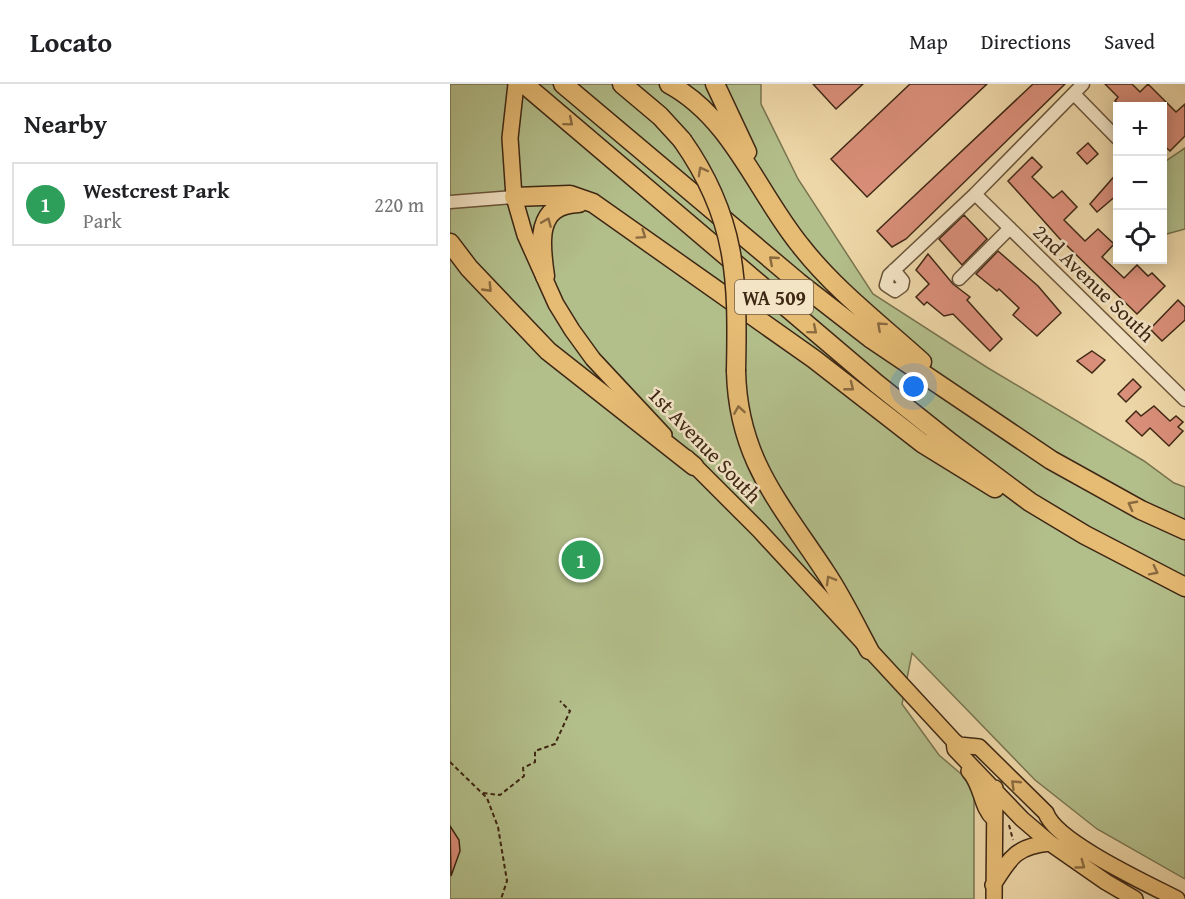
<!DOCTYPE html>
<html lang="en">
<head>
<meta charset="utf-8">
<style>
  body { margin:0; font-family:"Gentium Book Plus",serif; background:#f6f6f6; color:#202124 }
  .controls { position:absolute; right:18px; top:18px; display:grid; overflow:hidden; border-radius:0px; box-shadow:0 3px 15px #0003 }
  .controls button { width:54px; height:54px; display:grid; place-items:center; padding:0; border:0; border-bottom:2px solid #e0e0e0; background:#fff; color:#202124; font:30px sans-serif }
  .you { position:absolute; left:464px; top:303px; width:21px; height:21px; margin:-15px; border:4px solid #fff; border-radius:50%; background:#1a73e8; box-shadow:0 0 0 9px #1a73e833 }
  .badge { display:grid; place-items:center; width:39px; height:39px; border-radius:50%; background:#0b8043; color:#fff; font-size:20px; font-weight:700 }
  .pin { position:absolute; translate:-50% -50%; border:3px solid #fff; box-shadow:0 2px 6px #0006 }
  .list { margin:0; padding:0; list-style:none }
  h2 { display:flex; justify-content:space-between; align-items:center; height:78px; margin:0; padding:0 24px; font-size:26px }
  h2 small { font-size:20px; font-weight:400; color:#757577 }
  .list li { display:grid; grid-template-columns:39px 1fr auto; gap:18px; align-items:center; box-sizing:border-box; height:84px; margin:0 12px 12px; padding:0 12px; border:2px solid #e0e0e0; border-radius:0px }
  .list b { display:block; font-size:22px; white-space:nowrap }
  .list p { margin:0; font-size:20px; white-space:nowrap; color:#757577 }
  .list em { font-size:20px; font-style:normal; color:#757577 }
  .icon { flex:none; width:33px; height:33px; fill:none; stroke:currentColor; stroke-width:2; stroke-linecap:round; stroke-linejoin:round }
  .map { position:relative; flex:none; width:735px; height:815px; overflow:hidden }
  header { display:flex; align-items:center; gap:36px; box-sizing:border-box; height:84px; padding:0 30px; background:#fff; border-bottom:2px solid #e0e0e0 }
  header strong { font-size:28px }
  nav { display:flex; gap:33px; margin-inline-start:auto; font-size:21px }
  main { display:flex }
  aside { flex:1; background:#fff }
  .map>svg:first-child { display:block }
  .green { fill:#b3bf8b; stroke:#797450; stroke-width:1.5 }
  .building { fill:#da8f7a; stroke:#3f2814; stroke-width:1.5 }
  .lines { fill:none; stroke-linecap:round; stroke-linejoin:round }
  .minor-casing { stroke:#6a5439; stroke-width:15 }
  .major-casing { stroke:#3f2814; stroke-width:18 }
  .highway-casing { stroke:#3f2814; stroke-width:21 }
  .path { stroke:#3f2814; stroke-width:2; stroke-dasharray:4.5 3; stroke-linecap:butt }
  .minor { stroke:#f3e4c6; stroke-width:12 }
  .major { stroke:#e6bb74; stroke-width:15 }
  .highway { stroke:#e6bb74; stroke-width:18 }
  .highway-bridge-casing { stroke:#3f2814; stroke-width:21; stroke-linecap:butt }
  .highway-bridge { stroke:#e6bb74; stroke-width:18 }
  .oneway { stroke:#8a6a3f }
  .labels { text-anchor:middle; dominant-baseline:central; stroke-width:5; stroke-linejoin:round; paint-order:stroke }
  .shield { fill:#f3e4c6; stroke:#756049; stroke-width:1.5 }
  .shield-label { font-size:20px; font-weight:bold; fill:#3f2814 }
  .street-label { font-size:21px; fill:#3f2814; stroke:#f3e4c6 }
</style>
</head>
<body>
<header>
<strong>Locato</strong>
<nav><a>Map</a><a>Directions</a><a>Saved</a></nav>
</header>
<main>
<aside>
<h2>Nearby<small></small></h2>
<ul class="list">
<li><span class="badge" style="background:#2e9e5b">1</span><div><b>Westcrest Park</b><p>Park</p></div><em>220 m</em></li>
</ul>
</aside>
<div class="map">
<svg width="735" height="815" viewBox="0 0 735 815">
  <rect width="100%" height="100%" fill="#edd6a7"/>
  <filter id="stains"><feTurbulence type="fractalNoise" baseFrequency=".00333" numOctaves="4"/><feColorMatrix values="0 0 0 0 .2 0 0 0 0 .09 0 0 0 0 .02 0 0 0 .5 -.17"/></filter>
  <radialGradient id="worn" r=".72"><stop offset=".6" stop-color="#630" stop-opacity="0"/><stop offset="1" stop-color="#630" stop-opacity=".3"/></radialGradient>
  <path class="green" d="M0,0H311V20L348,95L423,210L538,284L694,377L724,399L735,403V795L647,745L585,696L462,569L452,620L489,671L524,701V815H0Z
    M735,64V145L713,151V79Z"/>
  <path class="building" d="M363,0H413L386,25Z
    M460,0H537L417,113L381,75Z
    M583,0H615L456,155L442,163L427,147Z
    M655,0H682L690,8L698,0L726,28L735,20V52L720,67L712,60V22H671L665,17L668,13Z
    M638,59L648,70L637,80L627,69Z
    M582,73L592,83L582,93L603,114L612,107L627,123L614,136L635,157L648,145L664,160L652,173L674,194L687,181L698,192L702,189L715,202L687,230L609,154L558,97Z
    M668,88V110L647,128L640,120Z
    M514,131L537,155L512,181L489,155Z
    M548,167L588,202L611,229L587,252L563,231L569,224L549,205L547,207L526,190Z
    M478,170L503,200L520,213L517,216L552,255L540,267L503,230L494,232L477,218L474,221L466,213L479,200L466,186Z
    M728,216L735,223V236L712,257L700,245Z
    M642,267L655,276L642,289L627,277Z
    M683,295L691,303L676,318L668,310Z
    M704,322L720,337L726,332L733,338L728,343L733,347L719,362L700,344L692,352L676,337L686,327L691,332Z
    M0,742L9,756L10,767L1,792Z"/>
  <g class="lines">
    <g class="minor-casing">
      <path id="minor" d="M624,10L668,55
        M525,110L735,316
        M0,118L64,113
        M444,186L453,197L452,202L445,207L436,201L439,191L525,110L633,0
        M509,195L560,144"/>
    </g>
    <g class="major-casing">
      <path id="major" d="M66,0L60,54L64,113L75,151L106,220L122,246L143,275L214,351
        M237,374L309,446L504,657L509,661L529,663L596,729C606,758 698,800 727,815
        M504,657L505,665L572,735L600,759L656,798L685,815
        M519,687C533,702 530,722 544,735
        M543,801C560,774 566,762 600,759
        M544,815L545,704"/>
    </g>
    <g class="highway-casing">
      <path id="highway" d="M74,0L427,300L501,359L580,418L635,451L735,503
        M113,0L348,198L420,254L601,376L691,426L735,446
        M172,0L210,32L232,56
        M219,0C282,34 307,108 350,161C384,205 430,240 472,278
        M265,0L297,68
        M64,113L120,111L143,119L364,275L472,359L545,404
        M0,159L19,184L98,267L244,382
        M95,192C90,159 85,120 129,119
        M286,287C288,375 330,419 376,489C392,513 405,540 419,566"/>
    </g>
    <path class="path" d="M0,678L37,714L48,743L57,797L51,815
      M33,709L50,711L74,692L73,684L85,678V667L105,660L120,627L110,617
      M559,741L563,756"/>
    <use href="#minor" class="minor"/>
    <use href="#major" class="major"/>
    <use href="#highway" class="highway"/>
    <g class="highway-bridge-casing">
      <path id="highway-bridge" d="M232,56C287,134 288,195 286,287"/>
    </g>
    <use href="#highway-bridge" class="highway-bridge"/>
  </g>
  <defs><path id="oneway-chevron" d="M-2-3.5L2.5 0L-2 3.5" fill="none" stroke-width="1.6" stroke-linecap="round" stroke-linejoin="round" transform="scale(1.5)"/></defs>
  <g class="oneway">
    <use href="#oneway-chevron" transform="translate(119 38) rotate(40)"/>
    <use href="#oneway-chevron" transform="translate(252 87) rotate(-119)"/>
    <use href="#oneway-chevron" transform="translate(97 138) rotate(-67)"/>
    <use href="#oneway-chevron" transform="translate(192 151) rotate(35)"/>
    <use href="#oneway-chevron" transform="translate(323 176) rotate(-139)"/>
    <use href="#oneway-chevron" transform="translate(38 204) rotate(46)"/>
    <use href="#oneway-chevron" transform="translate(431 242) rotate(-138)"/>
    <use href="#oneway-chevron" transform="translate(363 246) rotate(40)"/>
    <use href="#oneway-chevron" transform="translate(400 303) rotate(38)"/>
    <use href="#oneway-chevron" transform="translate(289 326) rotate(-99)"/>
    <use href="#oneway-chevron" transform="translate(682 421) rotate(-152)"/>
    <use href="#oneway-chevron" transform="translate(704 487) rotate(27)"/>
    <use href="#oneway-chevron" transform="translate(380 496) rotate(-120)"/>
    <use href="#oneway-chevron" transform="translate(565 700) rotate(-136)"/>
    <use href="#oneway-chevron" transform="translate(631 781) rotate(36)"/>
  </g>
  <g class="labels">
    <rect class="shield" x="285" y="196" width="78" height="34" rx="4.5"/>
    <g class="shield-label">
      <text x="324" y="213">WA 509</text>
    </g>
    <g class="street-label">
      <text transform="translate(644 199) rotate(44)">2nd Avenue South</text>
      <text transform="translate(255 361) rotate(46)">1st Avenue South</text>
    </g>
  </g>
  <rect width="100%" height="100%" filter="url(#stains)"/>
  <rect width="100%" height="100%" fill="url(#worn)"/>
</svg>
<div class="controls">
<button>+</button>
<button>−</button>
<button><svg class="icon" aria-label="locate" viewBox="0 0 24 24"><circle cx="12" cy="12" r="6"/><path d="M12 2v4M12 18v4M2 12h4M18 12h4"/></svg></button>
</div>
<div class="you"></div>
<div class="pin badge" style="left:131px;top:476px;background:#2e9e5b">1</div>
</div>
</main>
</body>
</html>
